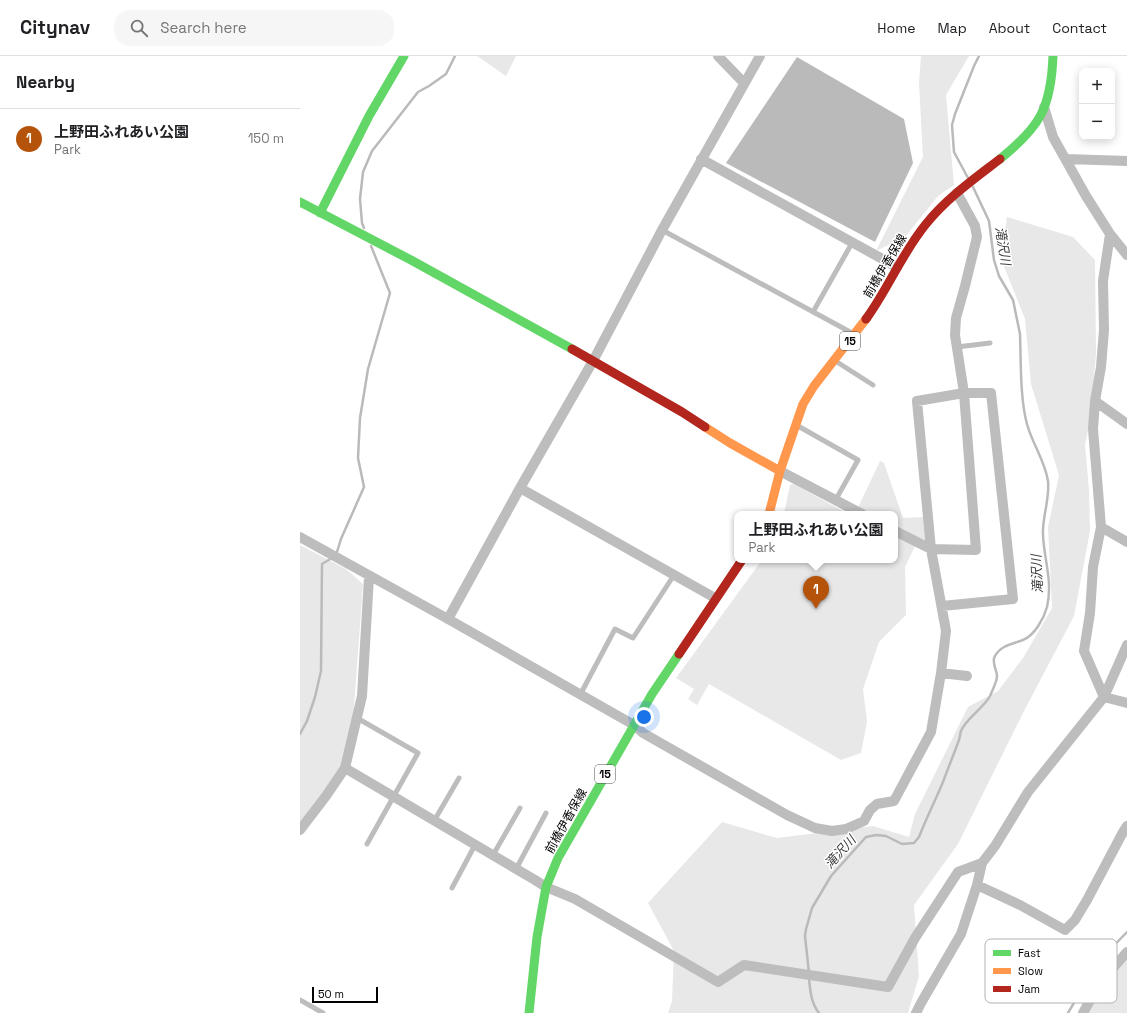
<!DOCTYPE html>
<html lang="en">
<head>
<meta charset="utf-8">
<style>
  body { margin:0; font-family:"Space Grotesk","Noto Sans JP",sans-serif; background:#f6f6f6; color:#202124 }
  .controls { position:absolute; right:12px; top:12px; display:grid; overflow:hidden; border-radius:8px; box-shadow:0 2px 10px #0003 }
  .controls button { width:36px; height:36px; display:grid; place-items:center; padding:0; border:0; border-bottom:1px solid #e0e0e0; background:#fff; color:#202124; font:20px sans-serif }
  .scale { position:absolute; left:12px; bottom:10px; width:66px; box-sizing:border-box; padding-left:4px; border:2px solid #000; border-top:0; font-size:11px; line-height:14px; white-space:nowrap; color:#000; -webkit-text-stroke:3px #fff; paint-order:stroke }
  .you { position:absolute; left:344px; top:661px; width:14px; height:14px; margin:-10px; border:3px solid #fff; border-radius:50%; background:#1a73e8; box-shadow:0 0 0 6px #1a73e833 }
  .badge { display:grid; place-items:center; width:26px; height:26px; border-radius:50%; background:#b45309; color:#fff; font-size:13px; font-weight:700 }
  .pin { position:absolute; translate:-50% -33px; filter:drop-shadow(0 1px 2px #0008) }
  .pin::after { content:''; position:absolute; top:21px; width:14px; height:12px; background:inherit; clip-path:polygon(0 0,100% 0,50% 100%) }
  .popup { position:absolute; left:434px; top:455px; width:164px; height:52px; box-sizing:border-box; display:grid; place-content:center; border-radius:8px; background:#fff; filter:drop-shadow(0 1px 3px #0005); font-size:13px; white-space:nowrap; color:#757577 }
  .popup b { font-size:15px; color:#202124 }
  .popup::after { content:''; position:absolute; left:50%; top:100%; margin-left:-8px; border:8px solid transparent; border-top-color:#fff }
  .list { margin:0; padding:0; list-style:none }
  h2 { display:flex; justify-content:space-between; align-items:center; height:52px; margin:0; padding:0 16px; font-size:17px }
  h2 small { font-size:13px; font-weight:400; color:#757577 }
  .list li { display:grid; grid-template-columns:26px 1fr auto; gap:12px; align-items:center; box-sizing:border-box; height:60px; padding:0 16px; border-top:1px solid #e0e0e0 }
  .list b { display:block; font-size:15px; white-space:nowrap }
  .list p { margin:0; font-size:13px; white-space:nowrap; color:#757577 }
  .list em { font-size:13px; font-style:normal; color:#757577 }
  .icon { flex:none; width:22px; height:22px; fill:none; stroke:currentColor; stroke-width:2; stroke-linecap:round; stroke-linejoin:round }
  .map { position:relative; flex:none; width:827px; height:957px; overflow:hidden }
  header { display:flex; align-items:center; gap:24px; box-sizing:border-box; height:56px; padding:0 20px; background:#fff; border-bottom:1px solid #e0e0e0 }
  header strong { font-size:19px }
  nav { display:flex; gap:22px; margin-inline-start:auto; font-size:14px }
  .search { width:280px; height:36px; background:#f6f6f6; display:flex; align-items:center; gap:10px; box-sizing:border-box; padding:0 14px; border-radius:16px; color:#757577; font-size:15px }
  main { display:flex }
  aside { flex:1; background:#fff }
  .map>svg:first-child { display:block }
  .green { fill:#e8e8e8 }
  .water { fill:#bababa }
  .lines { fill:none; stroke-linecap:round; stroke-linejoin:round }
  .stream { stroke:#bababa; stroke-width:2.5 }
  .lane { stroke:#bdbdbd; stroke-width:5 }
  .street { stroke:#bdbdbd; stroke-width:10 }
  .fast { stroke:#63d668; stroke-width:9 }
  .slow { stroke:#ff974d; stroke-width:9 }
  .jam { stroke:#b3261e; stroke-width:9 }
  .labels { text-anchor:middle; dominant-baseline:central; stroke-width:3; stroke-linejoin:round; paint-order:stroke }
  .shield { fill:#fff; stroke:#4c4c4c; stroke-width:1 }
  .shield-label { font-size:11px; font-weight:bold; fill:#000 }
  .street-label { font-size:12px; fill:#000; stroke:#fff }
  .water-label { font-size:13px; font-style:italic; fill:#3e3e3e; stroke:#fff }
  .key { fill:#fff; stroke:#b2b2b2; stroke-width:1 }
  .key-label { font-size:11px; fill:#000 }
</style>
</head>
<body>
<header>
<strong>Citynav</strong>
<div class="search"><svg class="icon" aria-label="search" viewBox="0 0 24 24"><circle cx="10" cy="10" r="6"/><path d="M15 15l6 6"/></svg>Search here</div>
<nav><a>Home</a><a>Map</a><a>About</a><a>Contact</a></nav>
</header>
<main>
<aside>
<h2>Nearby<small></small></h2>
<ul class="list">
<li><span class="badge">1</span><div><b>上野田ふれあい公園</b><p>Park</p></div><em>150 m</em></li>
</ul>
</aside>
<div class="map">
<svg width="827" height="957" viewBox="0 0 827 957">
  <rect width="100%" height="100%" fill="#fff"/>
  <path class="green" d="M177,0H216L206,20Z
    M621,0H669L646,39L654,129L638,140L605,181L576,195L623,101L619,27Z
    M707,161L773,181L795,204L796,298L790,366L785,388L789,434L790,475L774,560L724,655L658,788L614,849L619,920L608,957H368L372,945L374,895L348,847L422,766L477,782L573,770L609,781L615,758L668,651L698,635L723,602L752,552L748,471L759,419L731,328L725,263L701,203Z
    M580,405L584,407L603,462L625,461L627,487L615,490L605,511L606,559L579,586L563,633L567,666L561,697L541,704L409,628L397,649L388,643L394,633L376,622L462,504H595V458H555Z
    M494,428L548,458H484L490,429Z
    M0,489L46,513L63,528L53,665L41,710L0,769Z
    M827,901V957H781Z"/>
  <path class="water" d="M497,1L604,63L613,107L575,186L426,107Z"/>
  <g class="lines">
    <path class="stream" d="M668,122L654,96L652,69L655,58L674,10L679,0
      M64,172L62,167L60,143L63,116L72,95L118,36L129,30L146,18L155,0
      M36,499L41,483L64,431L58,402L60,362L68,313L90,237L71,190
      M0,678L7,665L15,641L21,615L22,508L32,502
      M509,917L505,880L506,873L512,852L531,820L566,781L576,779L586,780L602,788L614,787L619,781C626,763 635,745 643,726C648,712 654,698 659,684C660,681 660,678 661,675C667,661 683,653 690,640C692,635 697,626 697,620C697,614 691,606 695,600C701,589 713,588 723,584C735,579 744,562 747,551C753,525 744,504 743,479C742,461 750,443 748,425C745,405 732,387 727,368C720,343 721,305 720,278L713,244L699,220L694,204L689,165L673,131
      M509,922C510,934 511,947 519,957
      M768,957L798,906L827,876"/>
    <path class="lane" d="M362,174L552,277
      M513,256L552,187
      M657,291L690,287
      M537,306L573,329
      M498,370L558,404L535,445
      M280,639L315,573L333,582L374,519
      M57,662L118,697L67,788
      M134,765L159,722
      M193,799L220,752
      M216,813L246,757
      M152,832L175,789
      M0,944L23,957"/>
    <path class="street" d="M418,0L444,27
      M744,51L753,81L786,140L810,178L827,199
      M401,103L597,211
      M766,103L827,105
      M795,345L827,368
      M480,415L562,458
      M220,432L415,542
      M801,471L827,486
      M595,475L631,493L676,494L664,337L655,279L656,262L665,230L677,181L675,170L657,137
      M0,481L148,563L334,669L343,677L487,759L515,772L532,775L546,773L564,765L570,754L577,748L594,745L631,676L641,617L646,575L631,493L617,345L664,337H691L713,543L642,550
      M148,563L220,432L293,305L362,174L460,0
      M641,617L667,620
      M804,641L784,595L790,557L793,511L801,471L793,373L795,345L801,311L804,274L803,225L810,178
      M804,641L827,647
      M45,712L235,824L246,831L275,843L418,926L444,909L588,931L615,882L658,816L682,807
      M0,774L26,740L45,712L62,640L69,521
      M677,829L720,849L765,874L775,864L787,844L823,776L827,770
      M616,957L621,947L661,878L677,829L682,807L695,790L728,736L804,641L827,589
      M783,957L799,928L827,896"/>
    <path class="fast" d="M700,103C740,71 751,52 753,0
      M0,146L111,204L272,293
      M20,157L69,60L104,0
      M229,957L237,881L246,831L258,802L352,638L379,598"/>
    <path class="slow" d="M405,371L430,387L480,415
      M469,458L480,415L503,348L514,330L566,263"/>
    <path class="jam" d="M566,263C588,233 602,197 626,168C647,142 674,123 700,103
      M272,293L382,356L405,371
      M379,598L442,504"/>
  </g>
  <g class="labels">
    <g class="shield">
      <rect x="540" y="276" width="20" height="18" rx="3"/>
      <rect x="295" y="709" width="20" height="18" rx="3"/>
    </g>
    <g class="shield-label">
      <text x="550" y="285">15</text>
      <text x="305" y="718">15</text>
    </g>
    <g class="street-label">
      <text transform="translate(585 210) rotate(-59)">前橋伊香保線</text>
      <text transform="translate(266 765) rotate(-61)">前橋伊香保線</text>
    </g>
    <g class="water-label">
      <text transform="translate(703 190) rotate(81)">滝沢川</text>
      <text transform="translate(737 518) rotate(-93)">滝沢川</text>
      <text transform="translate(540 796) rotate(-48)">滝沢川</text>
    </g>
  </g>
  <rect x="685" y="883" width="132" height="64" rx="6" class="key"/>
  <rect x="693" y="894" width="18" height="6" fill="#63d668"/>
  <rect x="693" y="912" width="18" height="6" fill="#ff974d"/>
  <rect x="693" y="930" width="18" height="6" fill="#b3261e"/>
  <g class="key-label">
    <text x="718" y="901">Fast</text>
    <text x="718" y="919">Slow</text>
    <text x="718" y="937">Jam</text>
  </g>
</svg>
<div class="controls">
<button>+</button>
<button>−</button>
</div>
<div class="scale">50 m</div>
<div class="you"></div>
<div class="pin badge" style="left:516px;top:553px">1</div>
<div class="popup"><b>上野田ふれあい公園</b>Park</div>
</div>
</main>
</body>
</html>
